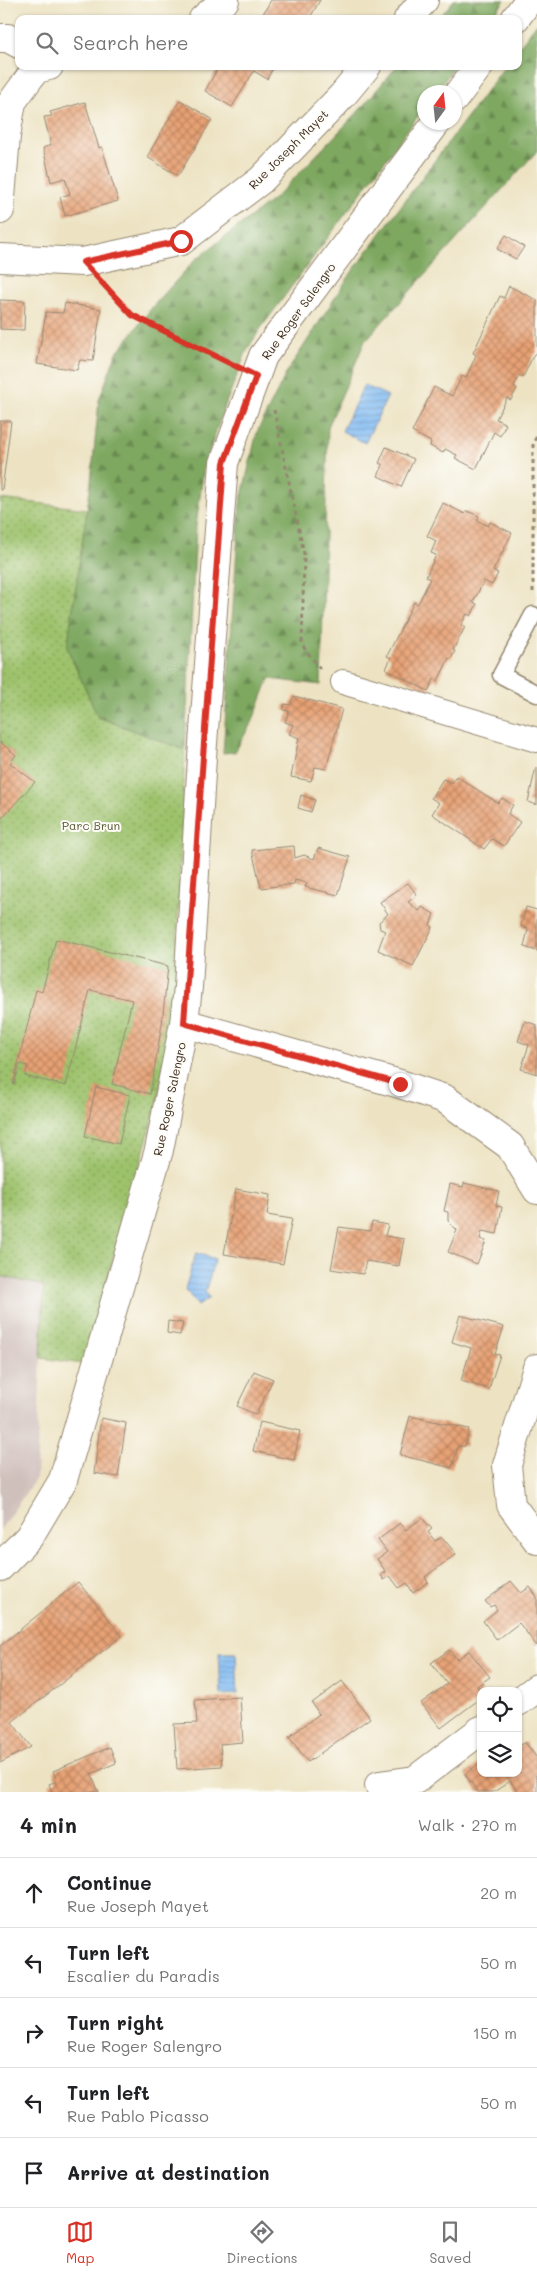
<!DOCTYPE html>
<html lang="en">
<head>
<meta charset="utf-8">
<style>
  body { margin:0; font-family:Mali,sans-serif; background:#f2f2f2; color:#202124 }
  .controls { position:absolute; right:15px; bottom:15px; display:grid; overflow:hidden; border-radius:10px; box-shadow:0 1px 4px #0004 }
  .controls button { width:45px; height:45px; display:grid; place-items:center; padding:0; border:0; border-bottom:1px solid #e0e0e0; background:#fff; color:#202124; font:25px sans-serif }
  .compass { position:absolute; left:417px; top:85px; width:45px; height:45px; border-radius:50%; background:#fff; box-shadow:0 1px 4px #0004; rotate:15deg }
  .stop { position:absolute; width:15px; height:15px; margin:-11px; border:4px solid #d93025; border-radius:50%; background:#fff }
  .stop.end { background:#d93025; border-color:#fff; box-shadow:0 1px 5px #0008 }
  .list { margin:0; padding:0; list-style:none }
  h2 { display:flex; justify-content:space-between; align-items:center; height:65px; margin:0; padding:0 20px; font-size:21px }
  h2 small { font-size:16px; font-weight:400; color:#757577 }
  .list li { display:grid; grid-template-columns:32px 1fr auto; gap:15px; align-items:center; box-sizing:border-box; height:70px; padding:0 20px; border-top:1px solid #e0e0e0 }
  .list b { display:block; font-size:19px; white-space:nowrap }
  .list p { margin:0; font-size:16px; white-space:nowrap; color:#757577 }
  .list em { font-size:16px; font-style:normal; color:#757577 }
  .icon { flex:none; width:28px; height:28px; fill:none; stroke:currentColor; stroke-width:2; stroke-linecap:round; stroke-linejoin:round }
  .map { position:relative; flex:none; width:537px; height:1792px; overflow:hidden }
  .search { position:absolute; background:#fff; box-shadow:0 1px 4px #0004; left:15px; right:15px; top:15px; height:55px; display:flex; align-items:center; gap:12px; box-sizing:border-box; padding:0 18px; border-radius:10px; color:#757577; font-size:19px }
  .sheet { height:415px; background:#fff }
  nav { display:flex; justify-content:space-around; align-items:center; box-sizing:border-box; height:70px; border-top:1px solid #e0e0e0; background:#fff; font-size:14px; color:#757577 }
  nav a { display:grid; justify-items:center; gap:2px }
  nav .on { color:#d93025 }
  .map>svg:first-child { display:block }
  .industrial { fill:#d0c0bc }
  .grass { fill:url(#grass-dots); stroke:#6c7645 }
  .forest { fill:url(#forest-firs); stroke:#5c693f }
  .water { fill:url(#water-rules); stroke:#5e7288 }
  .building { fill:url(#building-cross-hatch) }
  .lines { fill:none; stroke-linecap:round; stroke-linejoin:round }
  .service-casing { stroke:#948670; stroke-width:19 }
  .pedestrian-casing { stroke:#948670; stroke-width:26 }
  .minor-casing { stroke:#948670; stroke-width:30 }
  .path { stroke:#948670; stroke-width:3; stroke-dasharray:4 4; stroke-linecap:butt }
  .service { stroke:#fff; stroke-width:16 }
  .pedestrian { stroke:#fff; stroke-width:24 }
  .minor { stroke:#fff; stroke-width:28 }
  .route { stroke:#d93025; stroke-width:6 }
  .labels { text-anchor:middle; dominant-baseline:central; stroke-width:4; stroke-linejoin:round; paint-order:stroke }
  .street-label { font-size:12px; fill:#3b2a1e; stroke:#fdfcf7 }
  .park-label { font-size:12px; fill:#585835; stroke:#fdfcf7 }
</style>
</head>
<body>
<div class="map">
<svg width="537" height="1792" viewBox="0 0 537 1792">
  <defs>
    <pattern id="grass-dots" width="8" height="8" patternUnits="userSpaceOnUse" patternTransform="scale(1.25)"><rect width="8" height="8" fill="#9dc26c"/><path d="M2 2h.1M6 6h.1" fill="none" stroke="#819e58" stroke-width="1.8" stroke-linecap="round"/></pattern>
    <pattern id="forest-firs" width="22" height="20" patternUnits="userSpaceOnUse" patternTransform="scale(1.25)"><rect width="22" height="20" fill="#7ea860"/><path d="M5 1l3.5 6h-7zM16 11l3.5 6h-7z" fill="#68894f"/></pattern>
    <pattern id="water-rules" width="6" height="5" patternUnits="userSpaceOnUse" patternTransform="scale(1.25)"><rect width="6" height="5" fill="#82bbf3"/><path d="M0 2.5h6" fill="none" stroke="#6c98c4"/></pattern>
    <pattern id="building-cross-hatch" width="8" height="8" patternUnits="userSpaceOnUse" patternTransform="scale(1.25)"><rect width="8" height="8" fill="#e7a174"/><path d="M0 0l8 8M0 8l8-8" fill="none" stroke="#bc835f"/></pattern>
  </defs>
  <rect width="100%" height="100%" fill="#fdfcf7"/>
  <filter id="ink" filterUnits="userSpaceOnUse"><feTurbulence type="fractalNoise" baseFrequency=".02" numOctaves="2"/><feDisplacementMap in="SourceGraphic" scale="10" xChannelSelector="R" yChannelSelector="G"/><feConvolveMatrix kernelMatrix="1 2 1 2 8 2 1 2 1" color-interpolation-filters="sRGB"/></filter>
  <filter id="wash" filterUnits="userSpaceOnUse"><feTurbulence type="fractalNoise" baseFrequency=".0096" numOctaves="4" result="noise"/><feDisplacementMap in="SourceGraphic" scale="20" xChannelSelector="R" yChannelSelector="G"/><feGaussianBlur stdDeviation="1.12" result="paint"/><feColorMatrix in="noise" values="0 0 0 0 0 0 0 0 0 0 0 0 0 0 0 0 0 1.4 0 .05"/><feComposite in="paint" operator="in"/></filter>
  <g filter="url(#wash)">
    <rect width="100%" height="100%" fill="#ede3c3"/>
    <path class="industrial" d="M0,1276L44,1286L36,1478L0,1530Z"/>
    <path class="grass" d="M0,499L87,509L68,648L98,717L185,750L175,990L158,1101L83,1364L41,1358L44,1286L0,1276Z"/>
    <path class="forest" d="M454,0H505L491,19H438Z
      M537,23V151L365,341L328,427L321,685L269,679L253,720L235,752L223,753L240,504L257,432L287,372L349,276L505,66H518V48Z
      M397,66H455L436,92H424V108L261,328L247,350L224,408L204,467L196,526L185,750L98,717L67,648L91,482L99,400L116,354L154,305L196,259L276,197L357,113Z"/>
    <path class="water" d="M364,385L388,396L365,443L342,431Z
      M196,1253L215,1259L205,1292L209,1298L198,1306L185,1289Z
      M219,1653H236L238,1694L221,1695Z"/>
    <g id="blocks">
      <path class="building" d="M271,0H320L311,16L314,19H260Z
        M219,66H274L267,79L254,71L232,107L205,91Z
        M180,100L212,119L178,176L147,157Z
        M85,102L99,148L102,147L118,201L65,216L60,197L70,194L65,178L51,182L43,148L51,145L44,117L52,116L50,112Z
        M506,235L524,247L516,259L497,249Z
        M509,286L537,300V353L534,354L523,377L519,375L514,386L517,388L511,400L507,398L496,419L506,424L500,436L494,432L476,469L455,458L457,455L445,449L443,453L430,446L431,442L412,432L434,387L452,396L462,376L466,378L476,355L473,353L500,296L504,298Z
        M0,300L25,301L24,330L0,329Z
        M65,303L101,309L93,361L80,360L77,370L37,364L46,312L63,313Z
        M0,421H11L2,490H0Z
        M386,447L414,459L401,487L378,476L383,465L379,463Z
        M443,503L465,514L467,511L479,516L477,520L488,526L490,522L512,533L493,571L498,573L492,585L484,581L473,602L477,604L471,616L467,614L461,625L465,627L453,650L455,651L451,659L449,658L438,681L434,679L428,691L386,669L391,658L387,656L414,602L418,604L430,579L426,577L436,555L431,553L436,541L427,536Z
        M294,696L342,709L326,769L315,767L311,781L291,777L299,738L289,734L293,725L285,722L289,711L283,710L285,704L290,705Z
        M0,742L16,755L10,763L35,782L0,820Z
        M536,767H537V805L528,802Z
        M456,776L498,803L502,798L513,805L508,814L520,822L504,846L492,839L484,849L432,814L439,803L431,798L443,779L452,783Z
        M301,795L315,800L311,812L298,808Z
        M294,846L295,858L304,855L314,859L318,848L350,857L338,895L305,887L307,883L295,880L294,884L261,888L252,850Z
        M408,883L417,895L408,902L419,911L422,907L434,914L430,925L433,927L413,966L378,950L385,931L380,929L379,922L388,914L380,902Z
        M526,907L537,910V951L524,947L528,929L521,926Z
        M56,939L168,966L162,1024L150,1094L112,1084L132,1000L90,990L66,1086L25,1076L28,1066L20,1064L14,1085L13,1084L36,990L42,992Z
        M525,1021L537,1025V1074L521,1069L529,1045L518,1041Z
        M96,1087L130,1095L119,1144L85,1136Z
        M464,1183L499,1191L496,1206L502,1207L497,1234L482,1231L480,1239L486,1241L477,1264L448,1252L457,1230L448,1221V1212L444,1211L450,1184L463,1187Z
        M236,1189L270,1195L267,1215L292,1219L283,1264L224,1254Z
        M372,1222L388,1225L385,1236L404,1239L399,1266L366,1261L363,1274L331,1269L339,1227L370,1231Z
        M460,1315L504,1327L495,1354L500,1355L489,1389L461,1381L471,1348L452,1342Z
        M168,1321L183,1323L180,1335L167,1333Z
        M254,1371L273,1379L256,1415L237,1406Z
        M410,1416L469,1429L465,1446H458L452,1468L400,1455Z
        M101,1418L126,1423L118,1477L94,1473Z
        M260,1422L300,1431L294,1460L253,1451Z
        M422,1518L432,1529L428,1532L435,1541L442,1537L456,1554L425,1577L428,1582L413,1593L407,1583L399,1588L390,1576L384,1580L381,1575L386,1572L377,1559L387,1552L378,1540L400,1523L406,1530Z
        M511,1581L521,1593L530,1587L537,1597V1646L519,1623L497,1640L483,1621L497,1610L494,1605L490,1607L485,1601Z
        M78,1582L122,1636L12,1722L31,1747L0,1763V1646Z
        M449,1650L457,1659L469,1651L490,1677L477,1686L481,1691V1698L441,1728L421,1703L447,1684L431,1663Z
        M342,1681L370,1718L308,1762L289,1737L319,1714L312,1703Z
        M240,1697L243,1742L220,1744L222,1766L177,1769L174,1724L197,1723L195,1700Z
        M525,1742L537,1758V1774L535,1776L537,1780V1792H519L510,1781L494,1792H478L465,1774L481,1762V1773H518V1747Z
        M110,1747L116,1763L91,1774L99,1792H52L49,1784L57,1781L53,1771Z"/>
    </g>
  </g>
  <g filter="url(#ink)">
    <use href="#blocks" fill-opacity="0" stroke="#948670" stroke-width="1"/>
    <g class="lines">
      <g class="service-casing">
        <path id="service" d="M533,615L501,675L537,694"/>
      </g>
      <g class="pedestrian-casing">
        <path id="pedestrian" d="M343,682L537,740"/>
      </g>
      <g class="minor-casing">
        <path id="minor" d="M203,19L225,0
          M408,19L424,0
          M515,19L529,0
          M0,38H8L19,44
          M454,99L479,66
          M0,210L6,136L12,102L36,69L49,66
          M0,258L83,262L181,241L261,180L342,96L367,66
          M184,1023L400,1084L445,1099L510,1146L537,1190
          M537,1368L507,1465L511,1505L537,1540
          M0,1567L29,1537L63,1480L159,1150L184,1023L188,987L202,757L224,463L263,356L437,122
          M518,1702L537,1688
          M379,1785L415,1780L481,1730"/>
      </g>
      <path class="path" d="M106,286L132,315L230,363
        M274,410L304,554L302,645L321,670
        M533,592V443L537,436"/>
      <use href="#service" class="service"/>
      <use href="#pedestrian" class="pedestrian"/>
      <use href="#minor" class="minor"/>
    </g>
  </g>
  <g class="lines" filter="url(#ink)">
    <path class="route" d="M181,241L83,262L132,315L256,376L224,463L184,1023L400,1084"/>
  </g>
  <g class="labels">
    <g class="street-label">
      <text transform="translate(288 149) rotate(-45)">Rue Joseph Mayet</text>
      <text transform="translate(298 311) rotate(-54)">Rue Roger Salengro</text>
      <text transform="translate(169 1099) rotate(-78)">Rue Roger Salengro</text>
    </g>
    <g class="park-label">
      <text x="91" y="825">Parc Brun</text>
    </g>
  </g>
</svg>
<div class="controls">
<button><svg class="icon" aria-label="locate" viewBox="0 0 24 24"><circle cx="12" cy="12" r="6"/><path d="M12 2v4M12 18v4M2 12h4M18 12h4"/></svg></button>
<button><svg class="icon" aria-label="layers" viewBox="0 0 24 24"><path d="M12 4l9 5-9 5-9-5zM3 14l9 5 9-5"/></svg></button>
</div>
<svg class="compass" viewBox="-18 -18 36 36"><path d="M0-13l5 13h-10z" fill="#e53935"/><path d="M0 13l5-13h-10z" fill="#757577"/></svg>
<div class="stop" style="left:181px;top:241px"></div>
<div class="stop end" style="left:400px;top:1084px"></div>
<div class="search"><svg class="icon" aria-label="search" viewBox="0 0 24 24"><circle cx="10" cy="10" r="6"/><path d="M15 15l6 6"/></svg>Search here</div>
</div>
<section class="sheet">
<h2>4 min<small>Walk · 270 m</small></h2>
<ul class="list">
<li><svg class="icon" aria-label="ahead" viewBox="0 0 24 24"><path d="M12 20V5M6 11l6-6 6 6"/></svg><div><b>Continue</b><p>Rue Joseph Mayet</p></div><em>20 m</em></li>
<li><svg class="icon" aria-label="left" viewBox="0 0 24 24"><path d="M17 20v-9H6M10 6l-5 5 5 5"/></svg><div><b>Turn left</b><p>Escalier du Paradis</p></div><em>50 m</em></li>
<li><svg class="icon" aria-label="right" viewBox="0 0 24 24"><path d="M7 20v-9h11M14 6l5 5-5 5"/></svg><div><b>Turn right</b><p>Rue Roger Salengro</p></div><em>150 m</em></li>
<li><svg class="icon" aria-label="left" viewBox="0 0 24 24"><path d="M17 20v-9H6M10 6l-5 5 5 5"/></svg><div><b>Turn left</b><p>Rue Pablo Picasso</p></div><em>50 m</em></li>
<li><svg class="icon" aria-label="arrive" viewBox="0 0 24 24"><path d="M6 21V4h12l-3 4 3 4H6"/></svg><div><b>Arrive at destination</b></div></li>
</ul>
</section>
<nav>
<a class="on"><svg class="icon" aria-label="map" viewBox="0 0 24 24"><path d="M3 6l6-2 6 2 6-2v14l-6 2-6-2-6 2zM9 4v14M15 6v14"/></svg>Map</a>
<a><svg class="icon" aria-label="directions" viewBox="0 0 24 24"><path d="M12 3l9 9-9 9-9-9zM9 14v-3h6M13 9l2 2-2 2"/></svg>Directions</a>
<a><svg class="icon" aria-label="saved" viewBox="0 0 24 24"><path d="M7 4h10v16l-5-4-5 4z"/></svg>Saved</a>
</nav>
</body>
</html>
